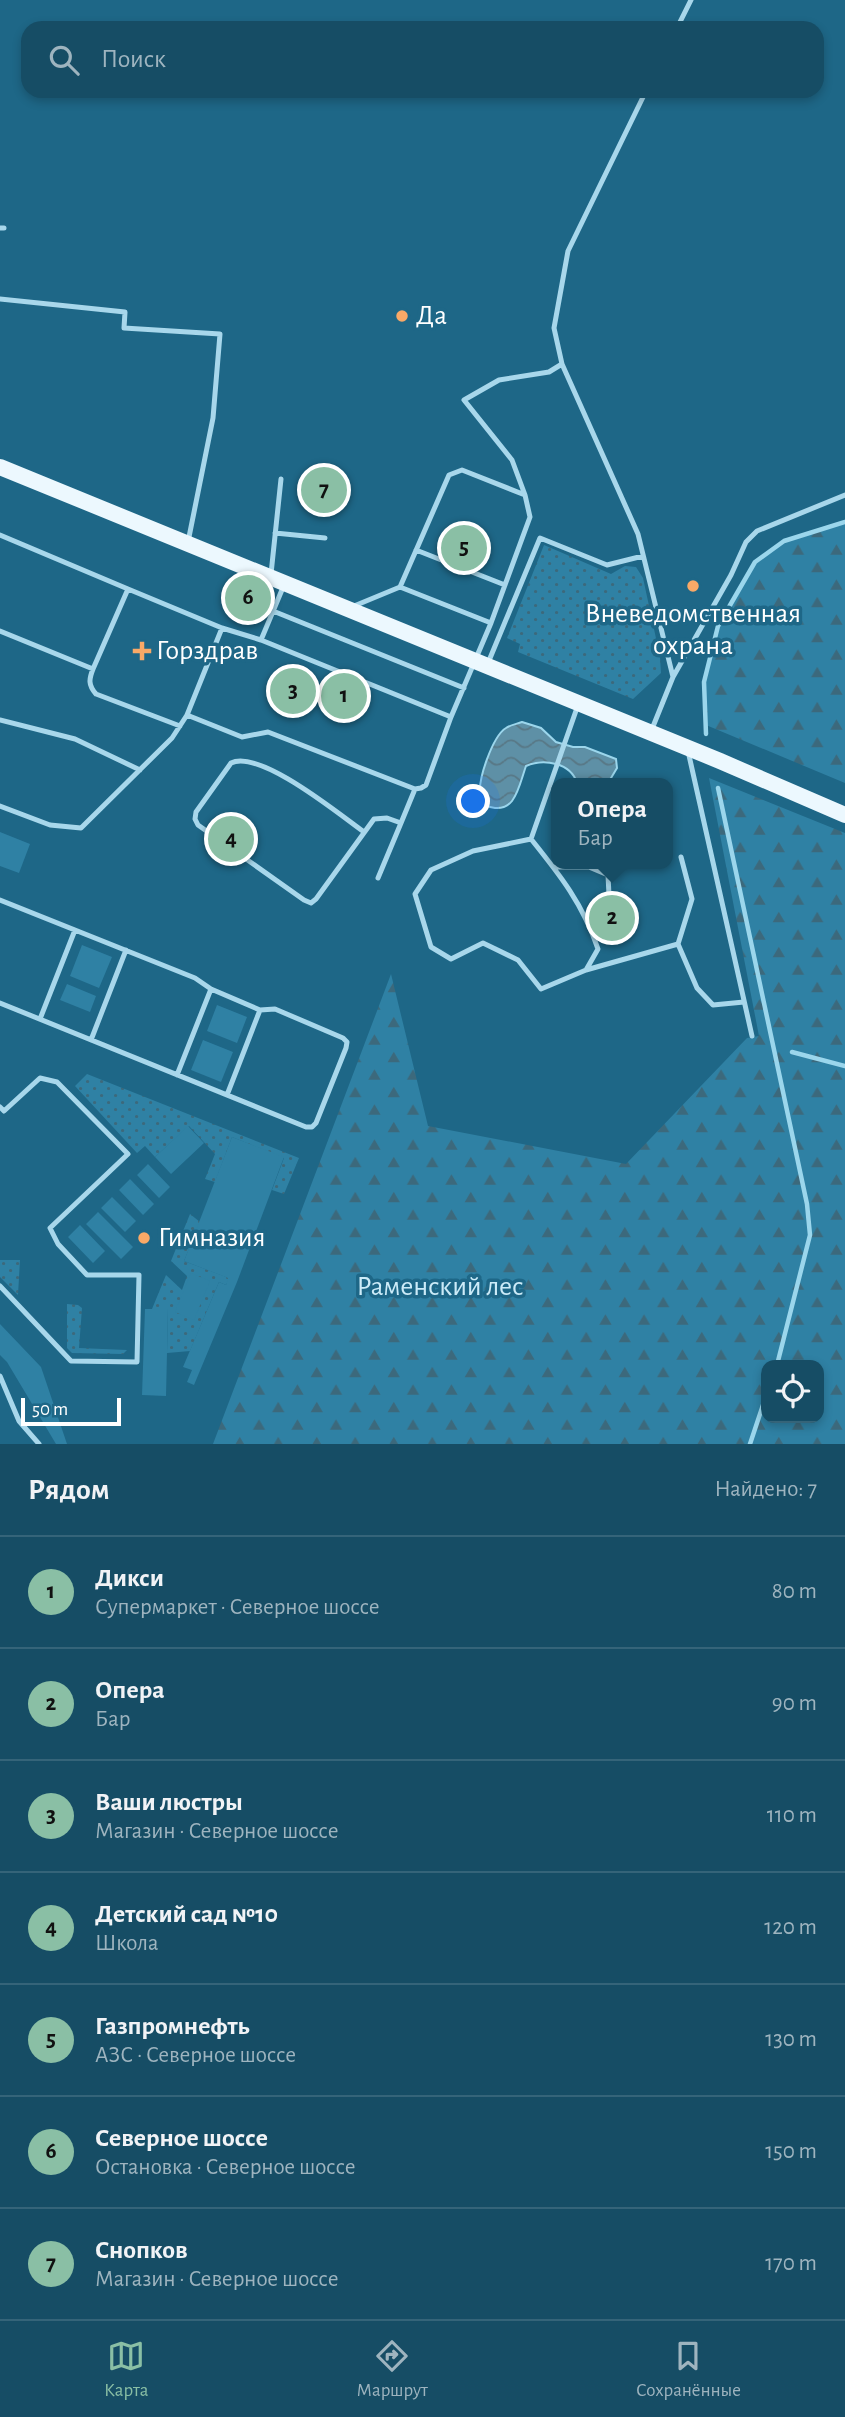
<!DOCTYPE html>
<html lang="ru">
<head>
<meta charset="utf-8">
<style>
  body { margin:0; font-family:"Alegreya Sans",sans-serif; background:#1f546b; color:#f1f3f6 }
  .controls { position:absolute; right:21px; bottom:21px; display:grid; overflow:hidden; border-radius:14px; box-shadow:0 4px 10px #0003 }
  .controls button { width:63px; height:63px; display:grid; place-items:center; padding:0; border:0; border-bottom:2px solid #356479; background:#164d65; color:#f1f3f6; font:35px sans-serif }
  .scale { position:absolute; left:21px; bottom:18px; width:100px; box-sizing:border-box; padding-left:7px; border:4px solid #fff; border-top:0; font-size:19px; line-height:24px; white-space:nowrap; color:#fff; -webkit-text-stroke:5px #1e6787; paint-order:stroke }
  .you { position:absolute; left:474px; top:802px; width:24px; height:24px; margin:-18px; border:5px solid #fff; border-radius:50%; background:#1a73e8; box-shadow:0 0 0 10px #1a73e833 }
  .badge { display:grid; place-items:center; width:46px; height:46px; border-radius:50%; background:#8abfa5; color:#111; font-size:23px; font-weight:700 }
  .pin { position:absolute; translate:-50% -50%; border:4px solid #fff; box-shadow:0 2px 7px #0006 }
  .popup { position:absolute; left:551px; top:778px; width:122px; height:91px; box-sizing:border-box; display:grid; place-content:center; border-radius:14px; background:#164d65; filter:drop-shadow(0 2px 5px #0005); font-size:23px; white-space:nowrap; color:#9eb4bf }
  .popup b { font-size:26px; color:#f1f3f6 }
  .popup::after { content:''; position:absolute; left:50%; top:100%; margin-left:-14px; border:14px solid transparent; border-top-color:#164d65 }
  .list { margin:0; padding:0; list-style:none }
  h2 { display:flex; justify-content:space-between; align-items:center; height:91px; margin:0; padding:0 28px; font-size:30px }
  h2 small { font-size:23px; font-weight:400; color:#9eb4bf }
  .list li { display:grid; grid-template-columns:46px 1fr auto; gap:21px; align-items:center; box-sizing:border-box; height:112px; padding:0 28px; border-top:2px solid #356479 }
  .list b { display:block; font-size:26px; white-space:nowrap }
  .list p { margin:0; font-size:23px; white-space:nowrap; color:#9eb4bf }
  .list em { font-size:23px; font-style:normal; color:#9eb4bf }
  .icon { flex:none; width:38px; height:38px; fill:none; stroke:currentColor; stroke-width:2; stroke-linecap:round; stroke-linejoin:round }
  .map { position:relative; flex:none; width:845px; height:1444px; overflow:hidden }
  .search { position:absolute; background:#164d65; box-shadow:0 4px 10px #0003; left:21px; right:21px; top:21px; height:77px; display:flex; align-items:center; gap:18px; box-sizing:border-box; padding:0 24px; border-radius:21px; color:#9eb4bf; font-size:26px }
  .sheet { height:875px; background:#164d65 }
  nav { display:flex; justify-content:space-around; align-items:center; box-sizing:border-box; height:98px; border-top:2px solid #356479; background:#164d65; font-size:19px; color:#9eb4bf }
  nav a { display:grid; justify-items:center; gap:4px }
  nav .on { color:#8abfa5 }
  .map>svg:first-child { display:block }
  .grass { fill:url(#grass-dots) }
  .forest { fill:url(#forest-firs); fill-rule:evenodd }
  .green { fill:#2f81a4 }
  .water { fill:url(#water-waves); stroke:#9bd6ec; stroke-width:2 }
  .lines { fill:none; stroke-linecap:round; stroke-linejoin:round }
  .stream { stroke:#9bd6ec; stroke-width:4.5 }
  .service { stroke:#a8d7eb; stroke-width:5 }
  .primary { stroke:#ecf8fe; stroke-width:16 }
  .poi-dot { fill:#f9a967; stroke:#1e6787; stroke-width:2.5 }
  .labels { text-anchor:middle; dominant-baseline:central; stroke-width:7; stroke-linejoin:round; paint-order:stroke }
  .poi-label { font-size:28px; fill:#fff; stroke:#1e6787; text-anchor:start }
  .park-label { font-size:28px; fill:#ccebf8; stroke:#1e6787 }
</style>
</head>
<body>
<div class="map">
<svg width="845" height="1444" viewBox="0 0 845 1444">
  <defs>
    <pattern id="grass-dots" width="8" height="8" patternUnits="userSpaceOnUse" patternTransform="scale(1.75)"><rect width="8" height="8" fill="#2f81a4"/><path d="M2 2h.1M6 6h.1" fill="none" stroke="#3c697c" stroke-width="1.8" stroke-linecap="round"/></pattern>
    <pattern id="forest-firs" width="22" height="20" patternUnits="userSpaceOnUse" patternTransform="scale(1.75)"><rect width="22" height="20" fill="#2f81a4"/><path d="M5 1l3.5 6h-7zM16 11l3.5 6h-7z" fill="#3c697c"/></pattern>
    <pattern id="water-waves" width="16" height="10" patternUnits="userSpaceOnUse" patternTransform="scale(1.75)"><rect width="16" height="10" fill="#5e90a6"/><path d="M0 5q4-4 8 0t8 0" fill="none" stroke="#587886"/></pattern>
  </defs>
  <rect width="100%" height="100%" fill="#1e6787"/>
  <path class="grass" d="M544,545L611,574L625,566L636,567L643,578L660,657L661,673L633,699L518,652L520,644L507,638Z
    M87,1074L299,1158L284,1194L272,1190L284,1158L232,1137L215,1182L205,1179L215,1154L189,1126L155,1157L145,1146L137,1153L75,1086Z
    M190,1214L200,1222L184,1261L229,1278L226,1285L219,1282L190,1351L167,1353L168,1310L152,1309L166,1275L182,1290L187,1276L171,1261Z
    M0,1260H20L18,1295L0,1277Z
    M67,1304L78,1305L82,1308L79,1348L127,1350L123,1354L72,1353L67,1348Z"/>
  <path class="forest" d="M845,522V783L706,725L704,682L718,626L755,562L784,541Z
    M709,778L845,833V1444H213L391,974L428,1126L626,1164L747,1038L759,1036ZM766,1365H819V1418H766Z"/>
  <path class="green" d="M0,832L30,844L19,873L0,866Z
    M82,945L112,957L99,988L70,976Z
    M67,984L96,996L90,1012L60,1000Z
    M217,1005L247,1017L237,1043L207,1031Z
    M203,1040L233,1052L221,1082L191,1070Z
    M188,1126L204,1143L171,1174L155,1157Z
    M232,1137L284,1157L237,1282L194,1385L187,1382L192,1370L183,1367L219,1282L226,1285L228,1278L184,1261Z
    M148,1164L170,1187L159,1198L137,1175Z
    M130,1179L154,1204L143,1215L119,1190Z
    M112,1197L136,1221L125,1232L101,1208Z
    M98,1212L133,1247L121,1259L86,1224Z
    M80,1225L105,1251L93,1263L68,1237Z
    M191,1273L210,1281L194,1320L175,1312Z
    M145,1309H168L166,1396L142,1395Z
    M0,1324L41,1367L67,1444H56L7,1362L0,1355Z"/>
  <path class="water" d="M522,722L541,728L556,742L573,747H585L616,759L617,768L608,783H577C571,763 544,758 526,766C522,777 519,792 512,801C504,811 485,811 481,797C476,782 493,736 506,728C510,725 517,724 522,722Z"/>
  <g class="lines">
    <path class="stream" d="M706,734L704,682L718,626L755,562L784,541L845,522
      M718,788L807,1204L810,1235L777,1365
      M792,1052L845,1066
      M750,1444L766,1396"/>
    <path class="service" d="M677,28L691,0
      M646,91L568,251L554,328L562,364L638,534L673,677L652,729
      M0,228H4
      M0,299L125,312L124,328L220,334L213,418L188,542
      M525,495L512,460L464,400L499,380L549,372L562,364
      M275,533L325,538
      M0,535L128,589
      M416,550L505,585
      M271,574L281,479
      M400,587L491,623
      M354,606L400,587L449,475L462,470L525,495L530,517L491,623L451,717L426,785L421,788L415,789L268,732L242,737L187,715L222,628L261,640L451,717
      M273,611L464,688
      M0,631L93,669
      M261,640L284,585
      M488,663L540,538L607,565L643,556
      M673,677L731,575L746,542L757,531L845,495
      M0,720L75,739L140,770
      M180,726L96,694C88,685 89,679 93,669L128,589L222,628
      M688,751L752,1036
      M0,806L50,825L81,828L172,738L187,715
      M364,832C340,815 260,749 231,763L196,812L195,819L198,825L304,900L311,903L316,899L374,819L387,818L401,823L415,789
      M531,839C560,875 583,904 598,949L586,970L541,989L518,960L483,943L451,959L431,947L415,894L431,870L473,851L531,839L578,705
      M553,867H589L608,875L609,895L594,913L592,929
      M378,878L401,823
      M0,900L195,978L211,989L260,1010L275,1009L343,1038L347,1042L346,1048L316,1123L312,1127H306L0,1003
      M678,944L692,899L681,857
      M586,970L678,944L697,988L713,1005L744,1002
      M40,1019L75,930
      M91,1040L126,950
      M177,1075L211,989
      M227,1095L260,1010
      M0,1107L4,1111L40,1078L57,1082L128,1154L50,1228L58,1244L87,1275H139L137,1362L71,1361L0,1286
      M0,1376L19,1421L39,1444"/>
    <path class="primary" d="M0,467L720,761L845,815"/>
  </g>
  <g class="poi-dot">
    <circle cx="402" cy="316" r="7"/>
    <circle cx="693" cy="586" r="7"/>
    <path d="M138.5 640.5h7v7h7v7h-7v7h-7v-7h-7v-7h7z"/>
    <circle cx="144" cy="1238" r="7"/>
  </g>
  <g class="labels">
    <g class="poi-label">
      <text x="416" y="316">Да</text>
      <text x="693" y="614" text-anchor="middle">Вневедомственная<tspan x="693" dy="32">охрана</tspan></text>
      <text x="156" y="651">Горздрав</text>
      <text x="158" y="1238">Гимназия</text>
    </g>
    <g class="park-label">
      <text x="440" y="1287">Раменский лес</text>
    </g>
  </g>
</svg>
<div class="controls">
<button><svg class="icon" aria-label="locate" viewBox="0 0 24 24"><circle cx="12" cy="12" r="6"/><path d="M12 2v4M12 18v4M2 12h4M18 12h4"/></svg></button>
</div>
<div class="scale">50 m</div>
<div class="you"></div>
<div class="pin badge" style="left:344px;top:696px">1</div>
<div class="pin badge" style="left:612px;top:918px">2</div>
<div class="popup"><b>Опера</b>Бар</div>
<div class="pin badge" style="left:293px;top:691px">3</div>
<div class="pin badge" style="left:231px;top:839px">4</div>
<div class="pin badge" style="left:464px;top:548px">5</div>
<div class="pin badge" style="left:248px;top:598px">6</div>
<div class="pin badge" style="left:324px;top:490px">7</div>
<div class="search"><svg class="icon" aria-label="search" viewBox="0 0 24 24"><circle cx="10" cy="10" r="6"/><path d="M15 15l6 6"/></svg>Поиск</div>
</div>
<section class="sheet">
<h2>Рядом<small>Найдено: 7</small></h2>
<ul class="list">
<li><span class="badge">1</span><div><b>Дикси</b><p>Супермаркет · Северное шоссе</p></div><em>80 m</em></li>
<li><span class="badge">2</span><div><b>Опера</b><p>Бар</p></div><em>90 m</em></li>
<li><span class="badge">3</span><div><b>Ваши люстры</b><p>Магазин · Северное шоссе</p></div><em>110 m</em></li>
<li><span class="badge">4</span><div><b>Детский сад №10</b><p>Школа</p></div><em>120 m</em></li>
<li><span class="badge">5</span><div><b>Газпромнефть</b><p>АЗС · Северное шоссе</p></div><em>130 m</em></li>
<li><span class="badge">6</span><div><b>Северное шоссе</b><p>Остановка · Северное шоссе</p></div><em>150 m</em></li>
<li><span class="badge">7</span><div><b>Снопков</b><p>Магазин · Северное шоссе</p></div><em>170 m</em></li>
</ul>
</section>
<nav>
<a class="on"><svg class="icon" aria-label="map" viewBox="0 0 24 24"><path d="M3 6l6-2 6 2 6-2v14l-6 2-6-2-6 2zM9 4v14M15 6v14"/></svg>Карта</a>
<a><svg class="icon" aria-label="directions" viewBox="0 0 24 24"><path d="M12 3l9 9-9 9-9-9zM9 14v-3h6M13 9l2 2-2 2"/></svg>Маршрут</a>
<a><svg class="icon" aria-label="saved" viewBox="0 0 24 24"><path d="M7 4h10v16l-5-4-5 4z"/></svg>Сохранённые</a>
</nav>
</body>
</html>
